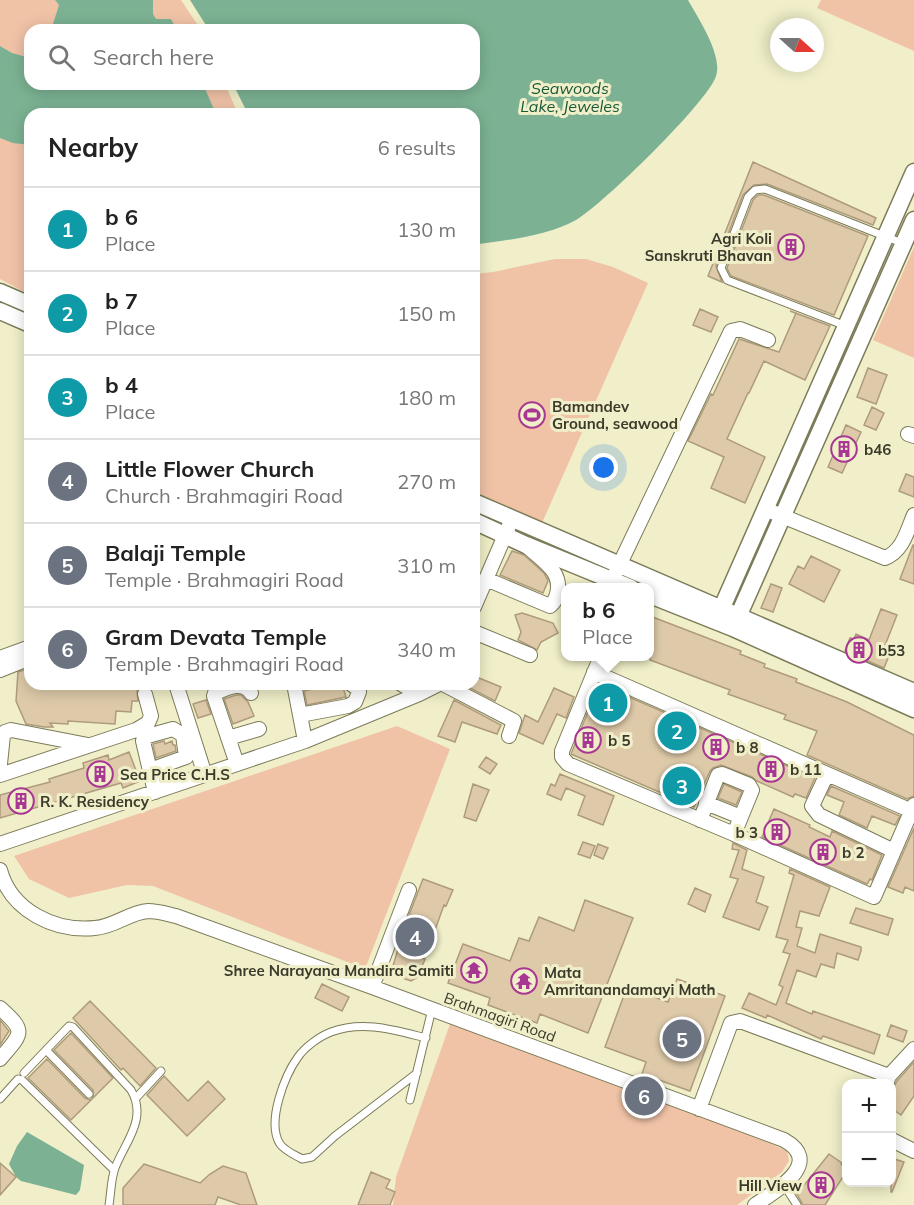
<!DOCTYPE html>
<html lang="en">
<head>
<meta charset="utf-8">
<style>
  body { margin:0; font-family:Mulish,sans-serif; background:#f6f6f6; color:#222 }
  .controls { position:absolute; right:18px; bottom:18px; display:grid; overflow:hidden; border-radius:12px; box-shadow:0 3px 15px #0003 }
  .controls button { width:54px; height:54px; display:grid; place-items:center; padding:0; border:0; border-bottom:2px solid #e0e0e0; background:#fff; color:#222; font:30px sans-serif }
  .compass { position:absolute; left:770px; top:18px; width:54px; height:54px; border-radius:50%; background:#fff; box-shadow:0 3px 15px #0003; rotate:111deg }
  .you { position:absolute; left:604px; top:468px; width:21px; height:21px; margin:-15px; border:4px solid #fff; border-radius:50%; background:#1a73e8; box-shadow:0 0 0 9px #1a73e833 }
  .badge { display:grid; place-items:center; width:39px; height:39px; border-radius:50%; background:#a83793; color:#fff; font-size:20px; font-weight:700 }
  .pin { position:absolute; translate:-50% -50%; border:3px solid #fff; box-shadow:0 2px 6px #0006 }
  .popup { position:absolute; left:561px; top:583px; width:93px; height:78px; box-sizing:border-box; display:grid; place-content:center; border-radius:12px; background:#fff; filter:drop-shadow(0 2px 4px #0005); font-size:20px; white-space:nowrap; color:#767676 }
  .popup b { font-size:22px; color:#222 }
  .popup::after { content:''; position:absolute; left:50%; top:100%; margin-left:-12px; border:12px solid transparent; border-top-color:#fff }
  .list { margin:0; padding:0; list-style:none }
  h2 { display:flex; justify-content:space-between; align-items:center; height:78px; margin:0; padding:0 24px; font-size:26px }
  h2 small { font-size:20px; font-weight:400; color:#767676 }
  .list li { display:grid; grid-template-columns:39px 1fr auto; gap:18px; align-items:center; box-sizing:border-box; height:84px; padding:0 24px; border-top:2px solid #e0e0e0 }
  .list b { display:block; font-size:22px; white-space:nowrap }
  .list p { margin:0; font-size:20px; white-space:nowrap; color:#767676 }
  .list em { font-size:20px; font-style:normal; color:#767676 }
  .icon { flex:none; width:33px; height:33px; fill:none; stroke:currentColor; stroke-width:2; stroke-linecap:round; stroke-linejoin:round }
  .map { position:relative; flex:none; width:914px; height:1205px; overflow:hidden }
  .search { position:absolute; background:#fff; box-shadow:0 3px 15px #0003; left:24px; top:24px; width:456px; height:66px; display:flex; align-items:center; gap:15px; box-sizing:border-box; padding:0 21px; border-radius:18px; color:#767676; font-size:22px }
  .panel { position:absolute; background:#fff; box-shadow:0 3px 15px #0003; left:24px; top:108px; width:456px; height:582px; border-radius:18px }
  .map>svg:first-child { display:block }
  .green { fill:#f0c3a7 }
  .water { fill:#7cb293 }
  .building { fill:#decaa9; stroke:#ae9b7c; stroke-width:1.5 }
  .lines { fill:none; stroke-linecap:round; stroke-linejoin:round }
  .service-casing { stroke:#7c7b59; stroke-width:9 }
  .minor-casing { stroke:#7c7b59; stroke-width:16 }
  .tertiary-casing { stroke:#7c7b59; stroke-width:19 }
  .service { stroke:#fff; stroke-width:7 }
  .minor { stroke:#fff; stroke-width:14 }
  .tertiary { stroke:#fff; stroke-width:16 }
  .labels { text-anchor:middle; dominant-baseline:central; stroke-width:6; stroke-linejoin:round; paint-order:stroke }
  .poi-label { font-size:15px; font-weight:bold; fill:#3b3a2b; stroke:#f0efc9; text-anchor:start }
  .street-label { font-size:15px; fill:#3b3a2b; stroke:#f0efc9 }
  .water-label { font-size:16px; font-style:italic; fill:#175839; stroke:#f0efc9 }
</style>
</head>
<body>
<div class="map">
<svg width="914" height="1205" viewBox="0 0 914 1205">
  <rect width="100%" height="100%" fill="#f0efc9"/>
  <path class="green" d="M0,0H181L201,30H30V84H225L238,114H30V295L0,279Z
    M821,0H914V51L817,8Z
    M914,247V358L873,340Z
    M555,259H586L613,267L648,283L542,523L474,493V274L493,272Z
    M397,726L450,749L365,969L153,886L127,885L69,898L29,879L14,856Z
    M450,1024L652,1091L776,1146L787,1151L789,1161L782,1172L737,1205H393L396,1177Z"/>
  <path class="water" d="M55,0H153V14L156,19H171L177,30H49L52,27L59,5Z
    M190,0H688C698,18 723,55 716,76C709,101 601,206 576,220C548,236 506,240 474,245V114H248L233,84H474V30H209Z
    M0,46L12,53L30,58V84H203L216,114H30V145L13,143L0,138Z
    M27,1132L84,1165L80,1190L76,1195L21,1181L16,1177L9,1164L17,1146Z"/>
  <path class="building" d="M753,162L876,218L873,225L767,184L754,185L743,195L716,266L722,282L708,276Z
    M758,195H764L868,236L834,315L731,276L727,268L753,200Z
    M700,309L718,317L711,332L693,325Z
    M790,311L830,326L805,380L764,361L749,393H748L727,439L765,457L745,503L711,488L724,457L688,441L711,394L713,395L739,339L779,352L796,313Z
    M868,368L887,375L876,404L857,397Z
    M872,407L884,413L876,430L864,425Z
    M846,425L861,432L842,473L828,467Z
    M906,474L914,477V497L899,491Z
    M913,545H914V584L900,579Z
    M512,551L524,555L544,573L548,581L543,593L500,575Z
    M811,556L840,570L824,602L789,584L798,566L804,569Z
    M771,584L782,588L773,612L761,608Z
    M881,609L897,615L884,648L891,651L884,668L845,651L850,638L854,639L856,634L869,640Z
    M522,613L553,623L558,633L541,642L537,650L518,640L521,632L515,615Z
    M650,616L741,651L740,654L765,664L764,667L797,679L796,682L847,702L914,735V796L907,799L807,755L817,731L784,719L786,715L728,694L730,690L650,660Z
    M30,668V684H142V686L137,691L138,701H132L131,712L116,711L115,724L68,721V724L50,723L53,727H44L26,724L16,701L18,672Z
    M474,676L501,687L495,701L466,686L467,684H474Z
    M332,684H342L346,697L307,705L304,691Z
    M599,684L815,778L806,798L795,794L793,797L757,781L752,777L721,765L713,768L710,771L694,807L571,754Z
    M554,688L574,697L566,718L557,714L543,744L519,733L525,715L538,722Z
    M236,695H241L248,702L254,716L233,724L224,699Z
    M206,700L211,714L198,718L193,704Z
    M454,700L501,725L497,734L462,722L455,742L438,736Z
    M164,741L165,744L172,741L173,745H175L176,751L156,758L153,744Z
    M129,752L140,781L123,788L121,783L0,818V795L50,782L49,779L84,768L83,763L108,755L109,760Z
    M486,757L497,764L490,774L479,767Z
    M560,774L614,796L603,825L578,815L585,796L566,788L561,800L547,794L551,784L555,786Z
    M473,784L489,790L476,821L464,817Z
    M724,784L742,792L736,805L718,798Z
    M831,786L900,816L895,825L872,816L867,828L839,815L844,802L827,795Z
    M774,809L810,825L809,827L830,837L832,831L882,855L872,880L870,879L867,884L762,837Z
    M914,828V891L905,887L903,893L888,887Z
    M583,842L595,846L590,858L578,854Z
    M733,843L747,850L742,869L764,877L756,902L768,907L759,930L723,917L738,879L730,877L739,850L732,849Z
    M598,844L608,848L603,859L594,855Z
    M790,869L830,887L819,916L800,911L796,927L802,928L797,946L815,953L820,934L861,947V951L858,960L837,953L834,968L821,964L816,977L797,970L786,1003L812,1014L813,1011L880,1035L874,1054L823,1036L821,1039L767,1015L766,1018L742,1008L749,993L776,1005L783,987L779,985L790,954L783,952L788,940L776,937L794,875L789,873Z
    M423,879L453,890L446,906L444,905L435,930L431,928L421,958L425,959L418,977L411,981L393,975L392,969L406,923Z
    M695,888L711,895L705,912L688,904Z
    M585,900L633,918L588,1033L540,1014L537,1023L488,1005L490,998L448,983L463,944L510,961L519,938L529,941L539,917L574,931Z
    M856,908L893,919L888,935L850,923Z
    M677,979L725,996L690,1091L642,1074L646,1062L605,1047L627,987L668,1002Z
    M322,984L349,997L342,1011L315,998Z
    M90,1001L156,1068L140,1086L123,1068L121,1070L73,1018Z
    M0,1020L9,1031L0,1045Z
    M891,1025L907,1031L903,1042L887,1036Z
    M71,1033L113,1078L71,1120L28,1078L47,1059L85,1098L90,1100L93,1098V1090L54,1050Z
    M914,1062V1096L901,1115L891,1108V1091L897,1081Z
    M164,1076L188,1101L208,1081L225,1099L187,1136L147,1095Z
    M829,1154L842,1163L841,1164L846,1169V1172L825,1205H803L797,1194Z
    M891,1158L904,1162L892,1192H891Z
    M0,1163L16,1177L0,1195Z
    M144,1164L200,1183L210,1174L223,1166L246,1173L257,1205H241L218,1197L215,1205H123V1188Z
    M371,1172L390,1180L386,1188L395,1192L390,1205H358Z"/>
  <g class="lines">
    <g class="service-casing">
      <path id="service" d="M846,326L727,280L721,268L748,197L755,190L765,189L902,243
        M46,1050L89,1094
        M24,1073L69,1026L73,1027L131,1090C148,1119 125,1142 115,1168C111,1179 111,1193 109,1205
        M417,1073L335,1136L312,1157L302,1159C295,1155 285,1151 280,1144C266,1122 285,1075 298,1057C305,1047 320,1036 331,1032C363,1020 394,1030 426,1038
        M136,1098L161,1071
        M0,1099L18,1079L22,1080L114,1170
        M410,1100L432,1009
        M784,1185L797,1205"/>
    </g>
    <g class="minor-casing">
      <path id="minor" d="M908,434L914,436
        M765,509L885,558C903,551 907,531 914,515
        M616,572L731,331L740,329L768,340
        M486,579L550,606C555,602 555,600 557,594C563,572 543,561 529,548
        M474,607L512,519
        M474,632L530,655
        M601,656L562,751V757L568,764L734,834L874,897L914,805
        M0,658L30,647
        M0,670L30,658
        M594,672L914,812
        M176,684L205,775
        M294,684L305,741
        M401,684L419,694
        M443,684L514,721L509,736
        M300,715L348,706L355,702L359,692L357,688L351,684
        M228,738L259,729
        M0,764L3,735L5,732L11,730L88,745
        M237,764L214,696L215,693C227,688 243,680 251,693
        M150,770L186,757L183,735L173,729L144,737L143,741L155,792
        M827,774L812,806L819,815L894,851
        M0,775L136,730L148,723L151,716L145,694
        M706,803L741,817
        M700,820L718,775L722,774L749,785L752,790L734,834
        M0,844L305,741L419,694L439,684
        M0,870C11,911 55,932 95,928C114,927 130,912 148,911C158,911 167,914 176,916L372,987L784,1140C825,1163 775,1191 755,1205
        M372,987L409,890
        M0,1008C27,1032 22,1033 0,1059
        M886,1084L889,1076L914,1049
        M699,1109L731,1023L740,1021L889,1076
        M892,1140L914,1151"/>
    </g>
    <g class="tertiary-casing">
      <path id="tertiary" d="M0,292L30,305
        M0,311L30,324
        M474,502L914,692
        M474,521L526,545L631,588
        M650,595L733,628L914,709
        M716,621L914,172
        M733,628L914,220"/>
    </g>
    <use href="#service" class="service"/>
    <use href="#minor" class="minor"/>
    <use href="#tertiary" class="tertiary"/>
  </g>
  <defs>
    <g id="building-ring" transform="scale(1.35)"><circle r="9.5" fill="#f0efc9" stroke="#a83793" stroke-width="1.5"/><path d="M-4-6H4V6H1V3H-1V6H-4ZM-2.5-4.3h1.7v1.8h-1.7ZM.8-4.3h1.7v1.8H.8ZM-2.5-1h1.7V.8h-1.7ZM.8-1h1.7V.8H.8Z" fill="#a83793"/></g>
    <g id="stadium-ring" transform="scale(1.35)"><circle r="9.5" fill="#f0efc9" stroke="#a83793" stroke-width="1.5"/><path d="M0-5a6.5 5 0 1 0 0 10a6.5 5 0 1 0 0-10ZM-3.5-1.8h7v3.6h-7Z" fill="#a83793"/></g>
    <g id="temple-ring" transform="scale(1.35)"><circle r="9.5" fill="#f0efc9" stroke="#a83793" stroke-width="1.5"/><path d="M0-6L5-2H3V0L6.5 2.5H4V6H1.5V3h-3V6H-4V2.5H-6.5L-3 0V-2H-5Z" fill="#a83793"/></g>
  </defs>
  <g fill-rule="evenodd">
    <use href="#building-ring" x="791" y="247"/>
    <use href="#stadium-ring" x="532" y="415"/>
    <use href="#building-ring" x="844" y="449"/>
    <use href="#building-ring" x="859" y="650"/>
    <use href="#building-ring" x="588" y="740"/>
    <use href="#building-ring" x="716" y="747"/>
    <use href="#building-ring" x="771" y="769"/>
    <use href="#building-ring" x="100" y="774"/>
    <use href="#building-ring" x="21" y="801"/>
    <use href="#building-ring" x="777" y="832"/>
    <use href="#building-ring" x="823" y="852"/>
    <use href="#temple-ring" x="474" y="970"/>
    <use href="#temple-ring" x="524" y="981"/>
    <use href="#building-ring" x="821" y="1185"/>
  </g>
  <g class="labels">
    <g class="poi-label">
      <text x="772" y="238" text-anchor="end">Agri Koli<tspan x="772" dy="17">Sanskruti Bhavan</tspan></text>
      <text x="552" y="406">Bamandev<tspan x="552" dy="17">Ground, seawood</tspan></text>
      <text x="864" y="449">b46</text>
      <text x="878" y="650">b53</text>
      <text x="608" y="740">b 5</text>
      <text x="736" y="747">b 8</text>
      <text x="790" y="769">b 11</text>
      <text x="120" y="774">Sea Price C.H.S</text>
      <text x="40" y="801">R. K. Residency</text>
      <text x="758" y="832" text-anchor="end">b 3</text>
      <text x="842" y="852">b 2</text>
      <text x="454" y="970" text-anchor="end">Shree Narayana Mandira Samiti</text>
      <text x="544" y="972">Mata<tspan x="544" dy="17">Amritanandamayi Math</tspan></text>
      <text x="802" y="1185" text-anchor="end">Hill View</text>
    </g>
    <g class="street-label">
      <text transform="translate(500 1017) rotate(20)">Brahmagiri Road</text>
    </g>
    <g class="water-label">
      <text x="570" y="88">Seawoods<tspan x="570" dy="18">Lake, Jeweles</tspan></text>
    </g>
  </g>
</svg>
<div class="controls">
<button>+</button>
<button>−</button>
</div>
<svg class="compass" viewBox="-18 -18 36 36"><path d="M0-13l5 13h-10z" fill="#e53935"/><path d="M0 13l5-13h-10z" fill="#767676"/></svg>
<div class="you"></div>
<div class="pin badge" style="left:608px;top:703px;background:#0f9aa8">1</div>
<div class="popup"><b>b 6</b>Place</div>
<div class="pin badge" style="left:677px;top:731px;background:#0f9aa8">2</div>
<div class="pin badge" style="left:682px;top:786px;background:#0f9aa8">3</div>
<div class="pin badge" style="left:415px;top:937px;background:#6b7280">4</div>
<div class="pin badge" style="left:682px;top:1039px;background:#6b7280">5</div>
<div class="pin badge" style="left:644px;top:1096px;background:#6b7280">6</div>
<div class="search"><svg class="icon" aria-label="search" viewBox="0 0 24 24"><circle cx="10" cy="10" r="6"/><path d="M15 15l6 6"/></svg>Search here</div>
<section class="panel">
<h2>Nearby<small>6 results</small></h2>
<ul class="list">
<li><span class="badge" style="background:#0f9aa8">1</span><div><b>b 6</b><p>Place</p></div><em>130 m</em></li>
<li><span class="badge" style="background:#0f9aa8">2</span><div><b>b 7</b><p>Place</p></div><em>150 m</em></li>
<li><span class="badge" style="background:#0f9aa8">3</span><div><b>b 4</b><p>Place</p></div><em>180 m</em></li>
<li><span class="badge" style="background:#6b7280">4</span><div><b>Little Flower Church</b><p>Church · Brahmagiri Road</p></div><em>270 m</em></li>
<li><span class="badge" style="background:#6b7280">5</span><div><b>Balaji Temple</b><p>Temple · Brahmagiri Road</p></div><em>310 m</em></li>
<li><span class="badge" style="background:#6b7280">6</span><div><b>Gram Devata Temple</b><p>Temple · Brahmagiri Road</p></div><em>340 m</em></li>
</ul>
</section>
</div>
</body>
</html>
